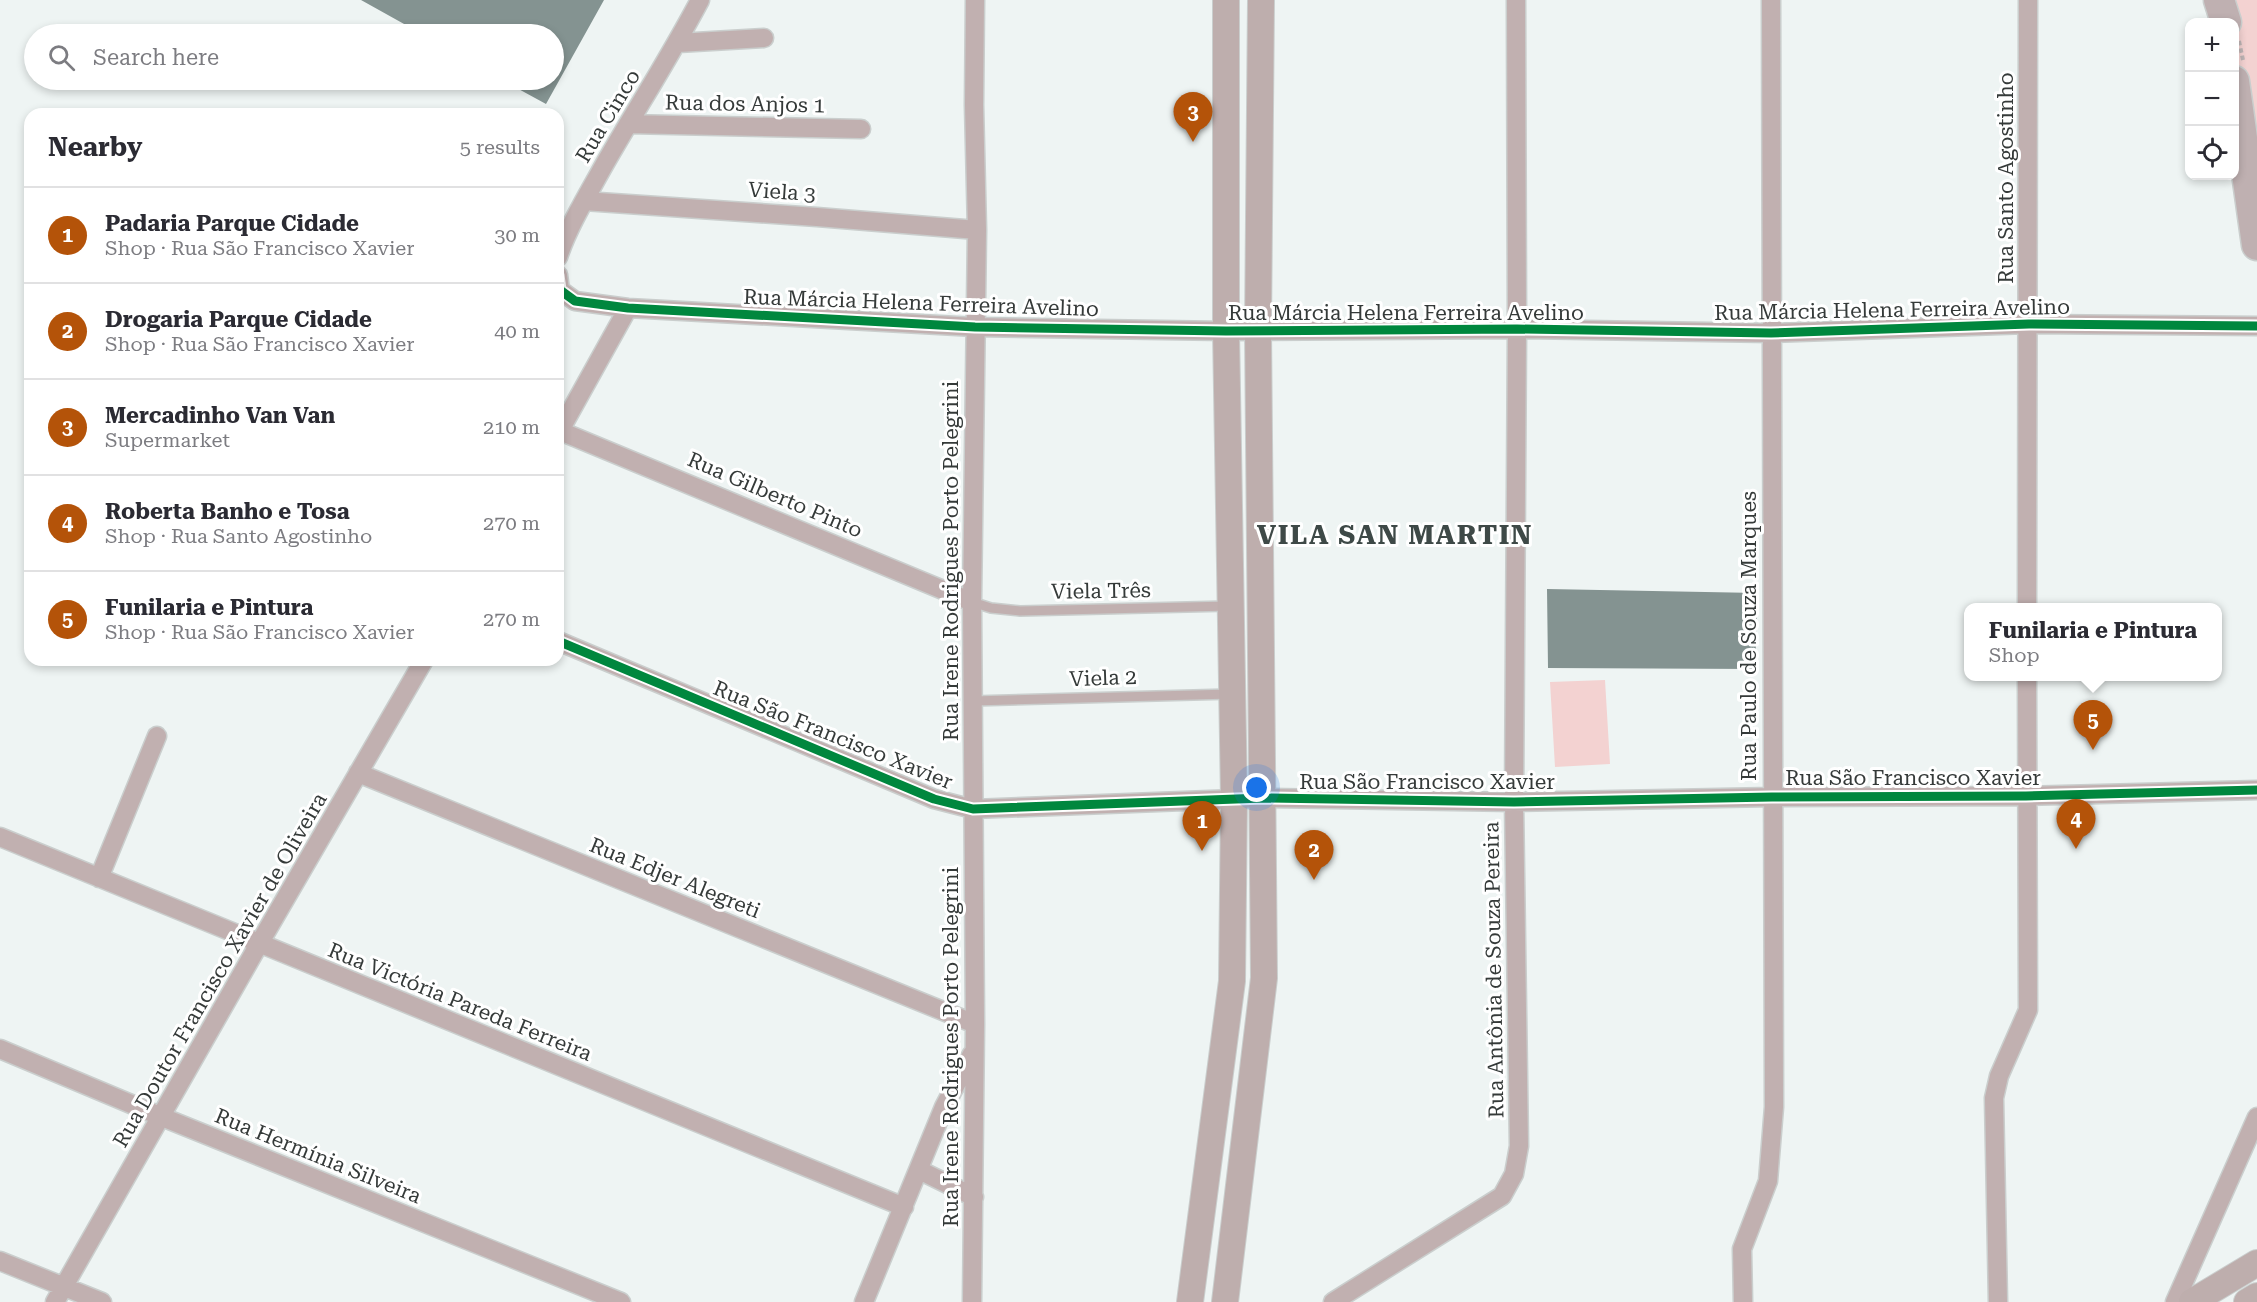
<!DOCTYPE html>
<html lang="en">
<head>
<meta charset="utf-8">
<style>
  body { margin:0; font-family:"Roboto Serif",serif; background:#f7f7f7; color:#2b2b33 }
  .controls { position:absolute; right:18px; top:18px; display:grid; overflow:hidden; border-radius:12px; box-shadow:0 3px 9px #0003 }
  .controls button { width:54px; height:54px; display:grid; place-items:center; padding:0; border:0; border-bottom:2px solid #e1e1e2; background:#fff; color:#2b2b33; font:30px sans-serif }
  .you { position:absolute; left:1257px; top:788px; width:21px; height:21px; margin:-15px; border:4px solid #fff; border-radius:50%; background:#1a73e8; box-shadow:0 0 0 9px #1a73e833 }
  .badge { display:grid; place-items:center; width:39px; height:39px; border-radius:50%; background:#b45309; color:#fff; font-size:20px; font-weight:700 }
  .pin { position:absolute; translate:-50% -50px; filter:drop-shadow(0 2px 3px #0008) }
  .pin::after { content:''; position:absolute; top:32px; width:21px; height:18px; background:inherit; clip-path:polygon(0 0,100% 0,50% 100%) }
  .popup { position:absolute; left:1964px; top:603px; width:258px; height:78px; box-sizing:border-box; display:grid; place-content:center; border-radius:12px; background:#fff; filter:drop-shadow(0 2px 4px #0005); font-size:20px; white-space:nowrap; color:#7c7c81 }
  .popup b { font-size:22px; color:#2b2b33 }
  .popup::after { content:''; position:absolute; left:50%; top:100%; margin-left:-12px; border:12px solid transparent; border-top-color:#fff }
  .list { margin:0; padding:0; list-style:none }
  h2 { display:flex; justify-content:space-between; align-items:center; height:78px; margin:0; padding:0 24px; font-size:26px }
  h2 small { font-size:20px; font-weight:400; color:#7c7c81 }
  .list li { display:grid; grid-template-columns:39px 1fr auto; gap:18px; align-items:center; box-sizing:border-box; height:96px; padding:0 24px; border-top:2px solid #e1e1e2 }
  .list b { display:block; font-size:22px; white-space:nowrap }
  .list p { margin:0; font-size:20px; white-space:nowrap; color:#7c7c81 }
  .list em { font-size:20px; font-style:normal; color:#7c7c81 }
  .icon { flex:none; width:33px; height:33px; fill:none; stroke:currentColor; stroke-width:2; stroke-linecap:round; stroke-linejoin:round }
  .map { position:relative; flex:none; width:2257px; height:1302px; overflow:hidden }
  .search { position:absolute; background:#fff; box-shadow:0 3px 9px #0003; left:24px; top:24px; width:540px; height:66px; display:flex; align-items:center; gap:15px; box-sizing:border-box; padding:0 21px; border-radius:33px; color:#7c7c81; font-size:22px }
  .panel { position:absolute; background:#fff; box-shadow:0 3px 9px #0003; left:24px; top:108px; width:540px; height:558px; border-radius:18px }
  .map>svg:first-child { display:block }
  .green { fill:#f3d2d1 }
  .building { fill:#849391 }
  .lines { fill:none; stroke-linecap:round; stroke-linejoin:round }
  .service-casing { stroke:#cacecd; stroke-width:12 }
  .minor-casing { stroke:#cacecd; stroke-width:21 }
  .secondary-casing { stroke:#cacecd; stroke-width:28 }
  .primary-casing { stroke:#cacecd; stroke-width:33 }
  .path { stroke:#bdb4b4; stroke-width:4; stroke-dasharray:4.5 3; stroke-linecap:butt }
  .service { stroke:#c1b0b0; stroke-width:9 }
  .minor { stroke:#c1b0b0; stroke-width:18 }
  .secondary { stroke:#beaead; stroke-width:26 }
  .primary { stroke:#bfb0b1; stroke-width:30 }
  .cycleway-casing { stroke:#fff; stroke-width:13 }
  .cycleway { stroke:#00873e; stroke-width:9 }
  .labels { text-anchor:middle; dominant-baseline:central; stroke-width:6; stroke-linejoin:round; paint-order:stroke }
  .street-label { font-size:21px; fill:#353a39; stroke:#fff }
  .district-label { font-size:27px; font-weight:bold; letter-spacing:1.5px; fill:#3e4947; stroke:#fff }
</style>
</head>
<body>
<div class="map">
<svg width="2257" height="1302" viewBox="0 0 2257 1302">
  <rect width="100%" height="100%" fill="#eef4f3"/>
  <path class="green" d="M2226,0H2257V173L2235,47L2234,22Z
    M1605,680L1610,764L1555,767L1550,682Z"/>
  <path class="building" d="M361,0H604L546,104L502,80H554V34H422Z
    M1547,589L1758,593L1755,669L1548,668Z"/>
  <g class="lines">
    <g class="service-casing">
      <path id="service" d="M972,602L991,608L1020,611L1229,606
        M973,701L1231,694"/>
    </g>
    <g class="minor-casing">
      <path id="minor" d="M678,43L764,38
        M628,124L861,129
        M584,201L817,217L977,230
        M558,257C569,225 587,196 603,167C635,111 670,57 700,0
        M558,275L560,290L575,301L628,308L975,327L1226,331L1517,329L1771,333L2029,324L2257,326
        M560,431L972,602
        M558,434L628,308
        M2027,608L2028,0
        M558,641L934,799L973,809L1263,798L1514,802L1772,797L2026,796L2257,790
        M358,773L975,1024
        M0,837L904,1207
        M99,878L157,736
        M0,1049L162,1117L621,1302
        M919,1170L974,1197
        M0,1261L102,1302
        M55,1302L259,944L424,660
        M864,1302L944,1107L972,1054
        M972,1302L975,1024L972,602L977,230L974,105L975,0
        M1333,1302L1502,1196L1514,1174L1519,1146L1514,802L1517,329L1516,0
        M1743,1302L1742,1249L1768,1181L1774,1107L1771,0
        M1998,1302L1994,1098L1999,1076L2028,1010L2027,676
        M2175,1302L2257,1117"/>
    </g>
    <g class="secondary-casing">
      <path id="secondary" d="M1190,1302L1232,981L1234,799L1226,331V0
        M1225,1302L1264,978L1258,329L1261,0
        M2192,1302L2257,1263
        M2247,1302L2257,1296"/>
    </g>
    <g class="primary-casing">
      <path id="primary" d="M2219,0L2226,22
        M2234,81L2257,245"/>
    </g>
    <path class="path" d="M2239,41L2243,60"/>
    <use href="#service" class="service"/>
    <use href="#minor" class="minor"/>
    <use href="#secondary" class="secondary"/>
    <use href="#primary" class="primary"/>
    <g class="cycleway-casing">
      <path id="cycleway" d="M558,275L560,290L575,301L628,308L975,327L1226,331L1517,329L1771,333L2029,324L2257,326
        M558,641L934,799L973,809L1263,798L1514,802L1772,797L2026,796L2257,790"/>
    </g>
    <use href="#cycleway" class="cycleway"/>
  </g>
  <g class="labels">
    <g class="street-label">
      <text transform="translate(745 104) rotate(1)">Rua dos Anjos 1</text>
      <text transform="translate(608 116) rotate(-59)">Rua Cinco</text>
      <text transform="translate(2006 178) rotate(-90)">Rua Santo Agostinho</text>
      <text transform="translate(782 192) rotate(4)">Viela 3</text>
      <text transform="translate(921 303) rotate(2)">Rua Márcia Helena Ferreira Avelino</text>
      <text transform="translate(1892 310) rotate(-1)">Rua Márcia Helena Ferreira Avelino</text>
      <text x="1406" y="313">Rua Márcia Helena Ferreira Avelino</text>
      <text transform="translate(775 495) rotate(23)">Rua Gilberto Pinto</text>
      <text transform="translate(951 561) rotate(-90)">Rua Irene Rodrigues Porto Pelegrini</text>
      <text transform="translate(1101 591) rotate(-1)">Viela Três</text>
      <text transform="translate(1749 636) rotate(-90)">Rua Paulo de Souza Marques</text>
      <text transform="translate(1103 678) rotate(-2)">Viela 2</text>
      <text transform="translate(833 735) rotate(22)">Rua São Francisco Xavier</text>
      <text x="1913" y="778">Rua São Francisco Xavier</text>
      <text x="1427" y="782">Rua São Francisco Xavier</text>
      <text transform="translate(675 878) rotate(22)">Rua Edjer Alegreti</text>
      <text transform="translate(220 970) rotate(-60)">Rua Doutor Francisco Xavier de Oliveira</text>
      <text transform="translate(1494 970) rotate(-91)">Rua Antônia de Souza Pereira</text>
      <text transform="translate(460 1002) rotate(22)">Rua Victória Pareda Ferreira</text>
      <text transform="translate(951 1047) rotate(-90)">Rua Irene Rodrigues Porto Pelegrini</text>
      <text transform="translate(318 1156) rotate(22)">Rua Hermínia Silveira</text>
    </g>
    <g class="district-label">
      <text x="1395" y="535">VILA SAN MARTIN</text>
    </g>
  </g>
</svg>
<div class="controls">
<button>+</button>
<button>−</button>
<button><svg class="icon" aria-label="locate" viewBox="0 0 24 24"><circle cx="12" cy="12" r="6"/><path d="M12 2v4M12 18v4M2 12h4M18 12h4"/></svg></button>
</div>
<div class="you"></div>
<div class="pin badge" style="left:1202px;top:851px">1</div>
<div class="pin badge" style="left:1314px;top:880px">2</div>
<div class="pin badge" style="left:1193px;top:142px">3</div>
<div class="pin badge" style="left:2076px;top:849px">4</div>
<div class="pin badge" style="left:2093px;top:750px">5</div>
<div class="popup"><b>Funilaria e Pintura</b>Shop</div>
<div class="search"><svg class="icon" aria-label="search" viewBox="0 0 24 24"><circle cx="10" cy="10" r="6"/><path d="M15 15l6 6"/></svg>Search here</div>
<section class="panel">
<h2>Nearby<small>5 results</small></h2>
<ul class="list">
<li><span class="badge">1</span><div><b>Padaria Parque Cidade</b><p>Shop · Rua São Francisco Xavier</p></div><em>30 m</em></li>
<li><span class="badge">2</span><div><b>Drogaria Parque Cidade</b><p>Shop · Rua São Francisco Xavier</p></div><em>40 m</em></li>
<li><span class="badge">3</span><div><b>Mercadinho Van Van</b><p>Supermarket</p></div><em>210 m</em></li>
<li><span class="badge">4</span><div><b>Roberta Banho e Tosa</b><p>Shop · Rua Santo Agostinho</p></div><em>270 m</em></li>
<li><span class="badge">5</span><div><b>Funilaria e Pintura</b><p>Shop · Rua São Francisco Xavier</p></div><em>270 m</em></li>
</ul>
</section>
</div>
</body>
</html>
